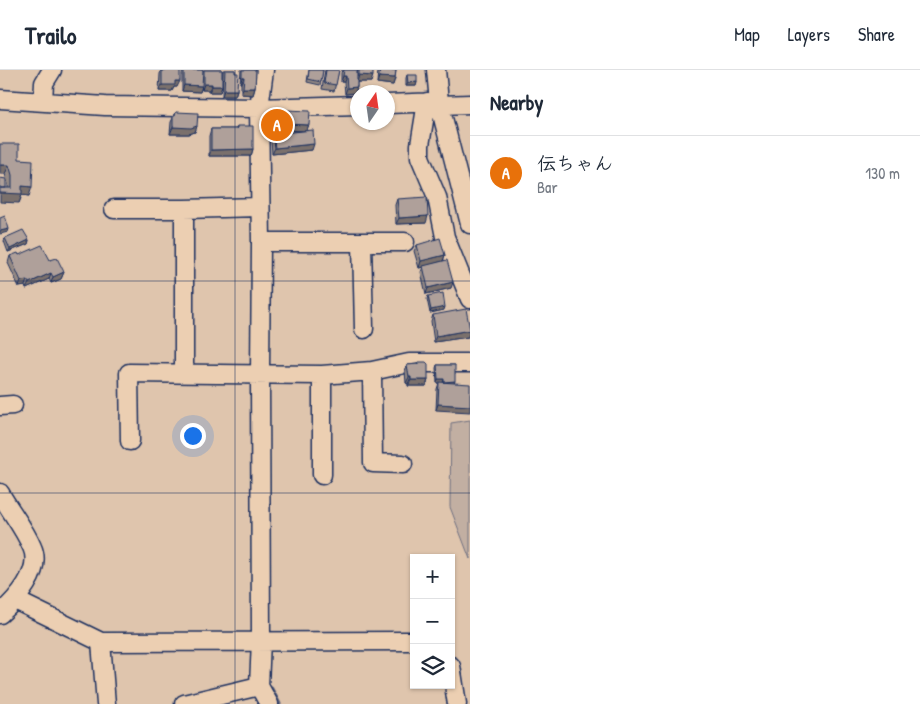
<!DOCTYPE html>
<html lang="en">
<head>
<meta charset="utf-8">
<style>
  body { margin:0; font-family:"Patrick Hand","Klee One",sans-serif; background:#f2f2f3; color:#1f2937 }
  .controls { position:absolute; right:15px; bottom:15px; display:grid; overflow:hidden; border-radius:0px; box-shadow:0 1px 4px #0004 }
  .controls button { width:45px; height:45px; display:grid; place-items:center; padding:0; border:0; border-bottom:1px solid #e0e1e3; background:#fff; color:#1f2937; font:25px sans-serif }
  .compass { position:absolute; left:350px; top:15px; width:45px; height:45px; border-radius:50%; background:#fff; box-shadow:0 1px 4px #0004; rotate:13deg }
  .you { position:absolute; left:192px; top:365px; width:18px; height:18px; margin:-12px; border:4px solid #fff; border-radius:50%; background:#1a73e8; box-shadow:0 0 0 8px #1a73e833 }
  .badge { display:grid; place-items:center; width:32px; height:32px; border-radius:50%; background:#1f6fb2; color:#fff; font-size:16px; font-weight:700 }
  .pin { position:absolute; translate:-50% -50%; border:2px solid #fff; box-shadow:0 1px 5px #0006 }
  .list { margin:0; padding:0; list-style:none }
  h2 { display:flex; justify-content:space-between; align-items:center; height:65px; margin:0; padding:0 20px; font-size:21px }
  h2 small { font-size:16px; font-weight:400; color:#747a83 }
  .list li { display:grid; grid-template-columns:32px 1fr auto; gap:15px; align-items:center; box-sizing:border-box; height:75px; padding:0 20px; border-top:1px solid #e0e1e3 }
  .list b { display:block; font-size:19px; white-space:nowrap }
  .list p { margin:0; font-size:16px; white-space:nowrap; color:#747a83 }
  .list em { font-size:16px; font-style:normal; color:#747a83 }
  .icon { flex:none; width:28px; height:28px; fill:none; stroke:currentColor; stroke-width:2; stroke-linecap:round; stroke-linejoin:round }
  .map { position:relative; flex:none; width:470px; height:634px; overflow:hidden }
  header { display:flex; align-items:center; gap:30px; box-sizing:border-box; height:70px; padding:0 25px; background:#fff; border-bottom:1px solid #e0e1e3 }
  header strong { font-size:24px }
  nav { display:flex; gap:28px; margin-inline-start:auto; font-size:18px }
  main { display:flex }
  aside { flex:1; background:#fff }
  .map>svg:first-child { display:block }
  .green { fill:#c2afa2; stroke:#6e6f80 }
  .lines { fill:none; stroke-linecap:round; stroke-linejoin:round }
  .stream { stroke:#67697d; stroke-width:5 }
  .minor-casing { stroke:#1b2f5e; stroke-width:21 }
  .minor { stroke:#eccfb2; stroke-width:18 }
  .wall { fill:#968a84; stroke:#1b2f5e }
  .shaded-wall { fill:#7a706c; stroke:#1b2f5e }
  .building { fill:#afa09a; stroke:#1b2f5e }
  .grid { fill:none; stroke:#1b2f5e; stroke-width:1; stroke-opacity:0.55 }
</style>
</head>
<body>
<header>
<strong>Trailo</strong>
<nav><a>Map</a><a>Layers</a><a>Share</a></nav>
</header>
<main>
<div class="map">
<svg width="470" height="634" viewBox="0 0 470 634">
  <rect width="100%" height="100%" fill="#dfc5ad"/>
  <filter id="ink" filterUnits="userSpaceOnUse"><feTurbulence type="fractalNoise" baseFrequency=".02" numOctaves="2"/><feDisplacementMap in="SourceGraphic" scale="10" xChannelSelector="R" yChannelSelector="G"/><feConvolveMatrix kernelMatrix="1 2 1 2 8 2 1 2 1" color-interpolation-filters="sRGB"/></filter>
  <g filter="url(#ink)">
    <path class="green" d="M470,350V489L450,437L451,353Z"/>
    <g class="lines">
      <path class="stream" d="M271,619L279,634"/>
      <g class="minor-casing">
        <path id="minor" d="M264,0L259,38L261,172L260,305L261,570L259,616L269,634
          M436,0L439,32L470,154
          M0,29L105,36L259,38L358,35
          M43,31L44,13L52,0
          M427,32L420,75V87L437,127L445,167L470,229
          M388,34L438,32
          M440,35L470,34
          M114,139H184V303
          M184,139L260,137
          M261,172H405
          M362,172L364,259
          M372,301L373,393L403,394
          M322,305V405
          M0,336L13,335
          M130,371L129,303L322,305L372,301L409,293H470
          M0,423C10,441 24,458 32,477C43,501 16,530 0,544
          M15,530L101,572L414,571
          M101,572L106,634
          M451,596L457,634
          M184,634L259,616"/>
      </g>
      <use href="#minor" class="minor"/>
    </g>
    <path class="wall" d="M161,0H180L177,17H174L172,21H159L160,4Z
      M183,0H222V16L220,22H209V20H202V17L200,22L182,21V4Z
      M223,0H235L237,20L235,26H222Z
      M241,0H256L255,18L253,25L241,24V13H240Z
      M309,0H323L320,15L307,12Z
      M325,0H339L334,21L322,19Z
      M342,0H357V7V0H374H373L371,12H357V17L355,23L345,24L344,12H341V3Z
      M378,0H396L395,8L393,15L377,13Z
      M407,5L417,12L416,16H406V8Z
      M286,40L309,55L306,61L312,80L272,84L271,70L273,64L278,63H270V47L271,44L281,63L304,61L283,60L284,47Z
      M176,42L197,56L195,62L189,64H170L171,52Z
      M237,56L253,79L251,86H209V66L211,59H236Z
      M0,74L19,89L29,126L22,125L19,133L8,118V114L5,104Z
      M397,129L426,153L396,154L395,135Z
      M5,168L29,170L28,174L8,182L4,171Z
      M417,175L445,185L443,191L451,218L426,224L421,202L423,197L419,198L414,181Z
      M19,185L50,190L64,202L61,209L51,213L49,209L26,219L25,216L19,217L8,193L10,186Z
      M428,226L444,240L430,243L427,229Z
      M433,245L470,260L468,267L434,272L431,251Z
      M418,292L428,310L426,316H408V314L406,313L405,301L407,295L417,294Z
      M437,295H455L436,340L437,319L439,313H437L436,298Z"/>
    <path class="shaded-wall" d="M359,5L373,6L371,12H357Z
      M343,6H346L344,12H341Z
      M242,7H244L241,13H240Z
      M379,7L395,8L393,15L377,13Z
      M175,11H180L177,17H174L172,21H159L162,15Z
      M417,12L416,16H406L408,13Z
      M204,14H212L209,20H202Z
      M184,15L202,16L200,22L182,21Z
      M212,16H222L220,22H209Z
      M357,17L355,23L345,24L347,18Z
      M243,18H255L253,25L241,24Z
      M224,20H237L235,26H222Z
      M285,54L309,55L306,61L283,60Z
      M197,56L195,62L189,64H170L173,57Z
      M271,60H282L280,63H270Z
      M314,74L312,80L272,84L275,78Z
      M253,79L251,86H209L211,80Z
      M0,95H9L5,104H0Z
      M22,116L32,117L29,126L22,125L19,133L0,132V122Z
      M428,146L426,153L396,154L399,148Z
      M9,159L8,162L0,164V161Z
      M29,170L28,174L8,182L10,179Z
      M445,185L443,191L419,198L421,191Z
      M64,202L61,209L51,213L53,207Z
      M51,203L49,209L26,219L29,213Z
      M27,210L25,216L19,217L21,211Z
      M453,212L451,218L426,224L428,218Z
      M445,237L444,240L430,243L431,240Z
      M470,260L468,267L434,272L436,266Z
      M409,307H411L408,314L406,313Z
      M438,309H444L443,313H437Z
      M411,310H428L426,316H408Z
      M455,311L454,314L443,315L444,312Z
      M438,334L470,336V342L436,340Z"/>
    <path class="building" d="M162,0H180V11H175V15H162Z
      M184,0H203L202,16L184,15Z
      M204,0H222V16H212V14H204Z
      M225,0H235V3H238L237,20H224Z
      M242,0H256L255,18H243L244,7H242Z
      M309,0H323L321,12L308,9Z
      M326,0H339L336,15L324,13Z
      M344,0H357V17L347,18L346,6H343Z
      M359,0H373V6L359,5Z
      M380,0H396L395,8L379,7Z
      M407,5H417V12L408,13Z
      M286,40L310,41L309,55L285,54Z
      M176,42L198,43L197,56L191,58L173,57V46H175Z
      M271,44H282V60H271Z
      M237,56H253V79L211,80V59H237Z
      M313,60L314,74L275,78L273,64Z
      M0,74H19V89L33,90L32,117L22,116V124L0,123V118H12V105L9,95H0Z
      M0,108L6,109V118H0Z
      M427,127L428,146L399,148L397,129Z
      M5,146L9,159L0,161V148Z
      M23,160L29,170L10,179L5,168Z
      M440,168L445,185L421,191L417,175Z
      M42,175L50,190L57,188L64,202L53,207L51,203L29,213L27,210L21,211L10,186L18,183L19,185Z
      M447,190L453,212L428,218L423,196Z
      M443,223L445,237L431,240L428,226Z
      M466,239L470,260L436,266L433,245Z
      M418,292H426L428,294V310H411V307H409L407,295L418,294Z
      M437,295H455V311L444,312V309H438Z
      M439,312L470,314V336L438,334Z"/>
  </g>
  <path class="grid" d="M235,0V634M0,211H470M0,423H470"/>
</svg>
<div class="controls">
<button>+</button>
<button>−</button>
<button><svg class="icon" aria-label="layers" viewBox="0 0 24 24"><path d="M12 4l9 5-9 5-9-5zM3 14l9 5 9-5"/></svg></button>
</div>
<svg class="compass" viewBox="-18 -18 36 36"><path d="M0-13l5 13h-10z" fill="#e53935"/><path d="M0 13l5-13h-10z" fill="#747a83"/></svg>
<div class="you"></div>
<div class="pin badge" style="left:277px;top:55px;background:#e8710a">A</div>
</div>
<aside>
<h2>Nearby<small></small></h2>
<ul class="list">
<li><span class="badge" style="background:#e8710a">A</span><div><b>伝ちゃん</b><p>Bar</p></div><em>130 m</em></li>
</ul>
</aside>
</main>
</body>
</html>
